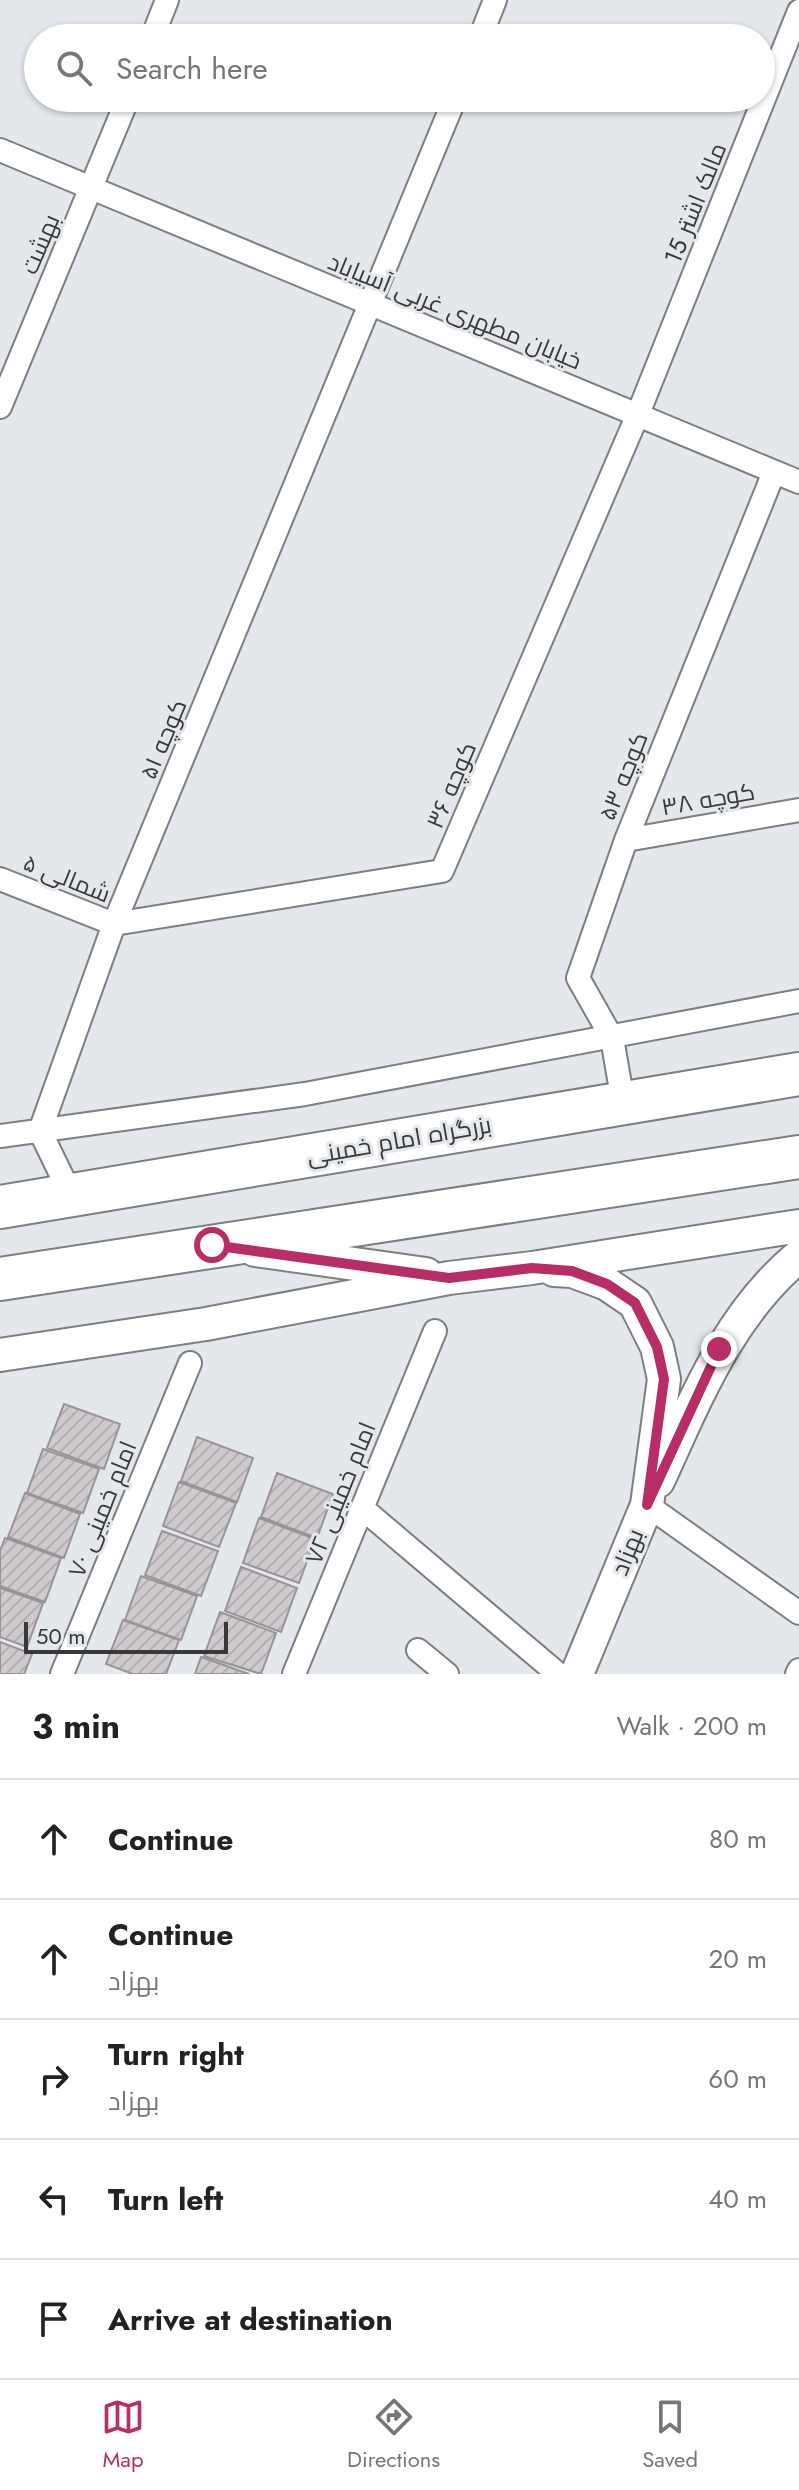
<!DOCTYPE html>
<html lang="en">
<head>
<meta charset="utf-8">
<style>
  body { margin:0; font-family:Jost,Cairo,sans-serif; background:#f2f2f2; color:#222 }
  .scale { position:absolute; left:24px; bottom:20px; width:204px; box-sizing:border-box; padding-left:8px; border:4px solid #37383a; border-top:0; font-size:22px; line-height:28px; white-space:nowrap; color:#37383a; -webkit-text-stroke:6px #e4e7eb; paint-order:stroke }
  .stop { position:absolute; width:24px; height:24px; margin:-18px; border:6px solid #b82d66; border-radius:50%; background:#fff }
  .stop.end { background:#b82d66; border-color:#fff; box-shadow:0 2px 8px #0008 }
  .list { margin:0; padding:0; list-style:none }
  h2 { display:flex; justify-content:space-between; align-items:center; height:104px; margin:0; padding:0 32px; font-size:34px }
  h2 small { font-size:26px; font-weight:400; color:#767676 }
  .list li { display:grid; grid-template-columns:52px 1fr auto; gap:24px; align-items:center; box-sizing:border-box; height:120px; padding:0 32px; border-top:2px solid #e0e0e0 }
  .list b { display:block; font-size:30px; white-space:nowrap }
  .list p { margin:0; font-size:26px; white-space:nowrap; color:#767676 }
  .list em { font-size:26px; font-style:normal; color:#767676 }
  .icon { flex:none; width:44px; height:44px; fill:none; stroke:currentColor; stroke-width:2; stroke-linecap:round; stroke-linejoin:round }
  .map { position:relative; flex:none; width:799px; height:1674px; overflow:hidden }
  .search { position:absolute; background:#fff; box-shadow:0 2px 6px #0004; left:24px; right:24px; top:24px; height:88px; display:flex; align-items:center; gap:20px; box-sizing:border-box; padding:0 28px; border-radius:44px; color:#767676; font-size:30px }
  .sheet { height:704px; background:#fff }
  nav { display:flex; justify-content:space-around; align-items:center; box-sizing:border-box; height:112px; border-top:2px solid #e0e0e0; background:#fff; font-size:22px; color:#767676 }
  nav a { display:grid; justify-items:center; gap:4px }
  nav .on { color:#b82d66 }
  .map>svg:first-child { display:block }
  .building { fill:url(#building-hatch); stroke:#989396; stroke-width:2 }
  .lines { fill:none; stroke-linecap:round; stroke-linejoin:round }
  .street-casing { stroke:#7c7e82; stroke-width:26 }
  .secondary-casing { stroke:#7c7e82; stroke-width:36 }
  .highway-casing { stroke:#7c7e82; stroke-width:46 }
  .street { stroke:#fff; stroke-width:22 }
  .secondary { stroke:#fff; stroke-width:32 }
  .highway { stroke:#fff; stroke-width:42 }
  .route { stroke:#b82d66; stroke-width:10 }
  .labels { text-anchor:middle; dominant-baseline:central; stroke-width:6; stroke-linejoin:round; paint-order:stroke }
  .street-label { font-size:24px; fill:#37383a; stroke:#e4e7eb }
</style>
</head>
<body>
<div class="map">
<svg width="799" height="1674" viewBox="0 0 799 1674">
  <defs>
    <pattern id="building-hatch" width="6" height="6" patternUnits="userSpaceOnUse" patternTransform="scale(2)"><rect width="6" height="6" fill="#cfcacd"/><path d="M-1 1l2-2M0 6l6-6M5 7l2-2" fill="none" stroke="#b2aeb1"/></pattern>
  </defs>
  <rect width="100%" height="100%" fill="#e4e7eb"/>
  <path class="building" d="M64,1404L120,1424L104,1469L47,1448Z
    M197,1437L253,1458L237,1502L181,1481Z
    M43,1449L99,1469L83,1513L27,1493Z
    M277,1473L333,1494L317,1538L261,1517Z
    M179,1482L236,1503L219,1547L163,1526Z
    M25,1493L80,1514L64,1558L8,1537Z
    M259,1518L315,1539L299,1583L243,1563Z
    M162,1531L218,1551L201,1596L145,1575Z
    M5,1538L61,1558L45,1602L0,1586V1551Z
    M241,1567L297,1588L281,1632L225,1611Z
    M141,1576L197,1596L181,1640L125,1620Z
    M0,1588L43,1603L27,1647L0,1637Z
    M220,1612L276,1633L261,1674L204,1656Z
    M123,1620L179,1640L166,1674H133L106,1664Z
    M0,1642L32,1654L24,1674H0Z
    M201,1657L249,1674H195Z"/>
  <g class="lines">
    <g class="street-casing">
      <path id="street" d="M152,38L167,0
        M480,38L495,0
        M0,150L799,482
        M0,407L128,98
        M626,840L799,810
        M0,879L114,924L442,871L638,414L799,11
        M623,1102L612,1038L578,978L626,840L774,472
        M0,1136L305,1094L799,1001
        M71,1195L40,1131L114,924L455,98
        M647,1505L799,1613
        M362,1508L558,1674
        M418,1650L447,1674
        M62,1674L190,1363
        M294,1674L435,1331
        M797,1674L799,1670"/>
    </g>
    <g class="secondary-casing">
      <path id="secondary" d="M255,1250L426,1274
        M554,1270L572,1271L607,1284L635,1303L657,1347L664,1379L647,1505L577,1674
        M0,1355L206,1324L449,1278L532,1268L799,1226
        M658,1481C696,1399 728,1315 799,1256"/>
    </g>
    <g class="highway-casing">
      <path id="highway" d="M0,1207L799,1074
        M0,1279L799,1157"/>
    </g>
    <use href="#street" class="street"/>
    <use href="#secondary" class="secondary"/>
    <use href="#highway" class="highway"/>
  </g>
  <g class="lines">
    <path class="route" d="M212,1245L449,1278L532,1268L572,1271L607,1284L635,1303L657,1347L664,1379L647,1505L719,1349"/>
  </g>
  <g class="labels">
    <g class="street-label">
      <text transform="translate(695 203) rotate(-68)">مالک اشتر 15</text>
      <text transform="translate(40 244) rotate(-67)">بهشت</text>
      <text transform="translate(455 311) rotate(22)">خیابان مطهری غربی آسیاباد</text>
      <text transform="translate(163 739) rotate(-67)">کوچه ۵۱</text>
      <text transform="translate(623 776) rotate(-68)">کوچه ۵۳</text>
      <text transform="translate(451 785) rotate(-67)">کوچه ۳۶</text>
      <text transform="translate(708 799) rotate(-10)">کوچه ۳۸</text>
      <text transform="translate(67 878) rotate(22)">۵ شمالی</text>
      <text transform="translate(399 1140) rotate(-10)">بزرگراه امام خمینی</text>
      <text transform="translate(340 1493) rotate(-68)">امام خمینی ۷۲</text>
      <text transform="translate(102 1509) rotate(-68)">امام خمینی ۷۰</text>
      <text transform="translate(627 1552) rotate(-68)">بهزاد</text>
    </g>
  </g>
</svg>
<div class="scale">50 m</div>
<div class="stop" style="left:212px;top:1245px"></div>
<div class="stop end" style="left:719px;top:1349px"></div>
<div class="search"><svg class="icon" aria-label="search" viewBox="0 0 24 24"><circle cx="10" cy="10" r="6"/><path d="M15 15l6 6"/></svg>Search here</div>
</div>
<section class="sheet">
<h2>3 min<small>Walk · 200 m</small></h2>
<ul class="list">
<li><svg class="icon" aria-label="ahead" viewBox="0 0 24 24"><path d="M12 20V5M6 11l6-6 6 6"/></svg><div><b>Continue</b></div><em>80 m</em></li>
<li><svg class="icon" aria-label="ahead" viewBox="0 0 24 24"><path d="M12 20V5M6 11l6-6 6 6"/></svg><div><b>Continue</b><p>بهزاد</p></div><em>20 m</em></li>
<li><svg class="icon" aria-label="right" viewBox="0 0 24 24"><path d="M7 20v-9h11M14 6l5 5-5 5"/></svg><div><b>Turn right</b><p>بهزاد</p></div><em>60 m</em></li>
<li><svg class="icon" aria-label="left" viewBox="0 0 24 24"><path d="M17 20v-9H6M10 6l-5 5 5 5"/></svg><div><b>Turn left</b></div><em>40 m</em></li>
<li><svg class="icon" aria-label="arrive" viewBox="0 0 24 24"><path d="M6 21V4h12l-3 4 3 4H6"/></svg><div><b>Arrive at destination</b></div></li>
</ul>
</section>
<nav>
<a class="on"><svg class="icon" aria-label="map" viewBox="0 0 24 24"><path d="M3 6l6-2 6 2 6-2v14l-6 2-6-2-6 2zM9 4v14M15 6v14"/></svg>Map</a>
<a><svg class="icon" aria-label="directions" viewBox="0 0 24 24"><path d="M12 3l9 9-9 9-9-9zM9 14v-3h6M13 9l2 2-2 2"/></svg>Directions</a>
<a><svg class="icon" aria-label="saved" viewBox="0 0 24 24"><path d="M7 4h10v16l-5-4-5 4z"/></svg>Saved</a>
</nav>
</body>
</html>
